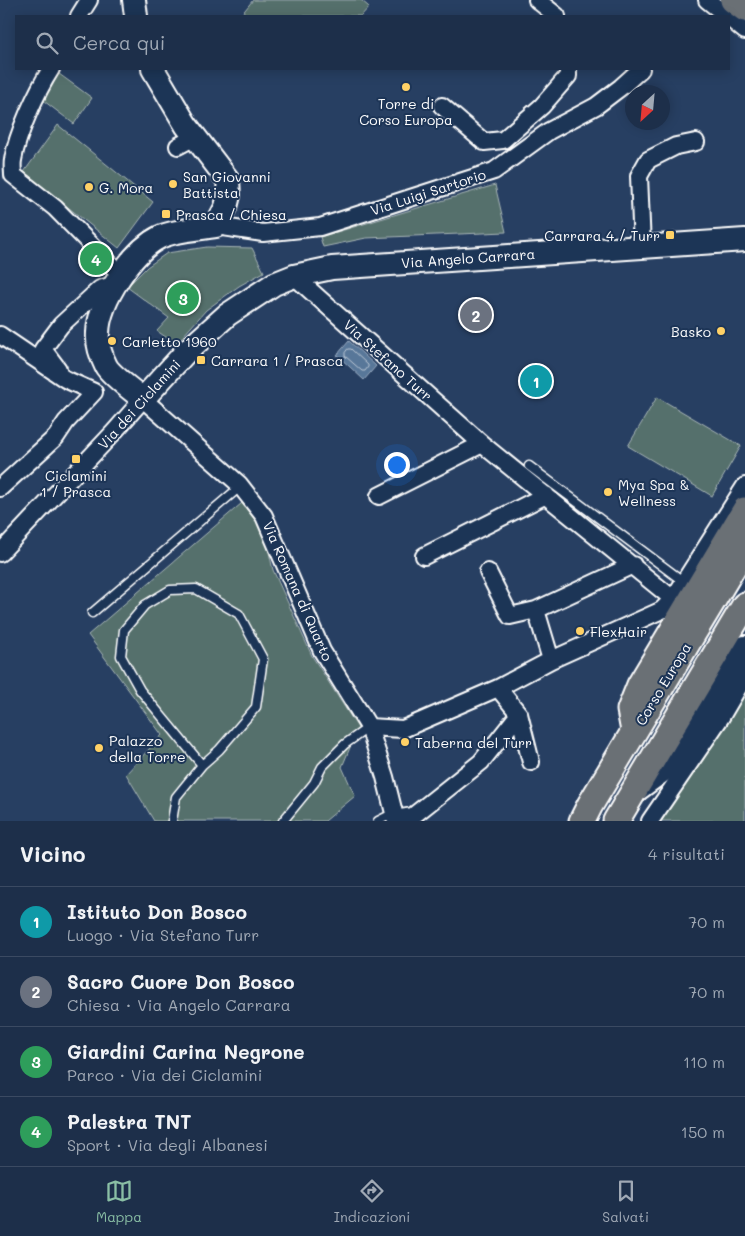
<!DOCTYPE html>
<html lang="it">
<head>
<meta charset="utf-8">
<style>
  body { margin:0; font-family:Mali,sans-serif; background:#253751; color:#f1f3f6 }
  .compass { position:absolute; left:625px; top:85px; width:45px; height:45px; border-radius:50%; background:#1d2f4a; box-shadow:0 2px 12px #0003; rotate:206deg }
  .you { position:absolute; left:396px; top:464px; width:18px; height:18px; margin:-12px; border:4px solid #fff; border-radius:50%; background:#1a73e8; box-shadow:0 0 0 8px #1a73e833 }
  .badge { display:grid; place-items:center; width:32px; height:32px; border-radius:50%; background:#8abfa5; color:#fff; font-size:16px; font-weight:700 }
  .pin { position:absolute; translate:-50% -50%; border:2px solid #fff; box-shadow:0 1px 5px #0006 }
  .list { margin:0; padding:0; list-style:none }
  h2 { display:flex; justify-content:space-between; align-items:center; height:65px; margin:0; padding:0 20px; font-size:21px }
  h2 small { font-size:16px; font-weight:400; color:#a0a9b5 }
  .list li { display:grid; grid-template-columns:32px 1fr auto; gap:15px; align-items:center; box-sizing:border-box; height:70px; padding:0 20px; border-top:1px solid #3b4a62 }
  .list b { display:block; font-size:19px; white-space:nowrap }
  .list p { margin:0; font-size:16px; white-space:nowrap; color:#a0a9b5 }
  .list em { font-size:16px; font-style:normal; color:#a0a9b5 }
  .icon { flex:none; width:28px; height:28px; fill:none; stroke:currentColor; stroke-width:2; stroke-linecap:round; stroke-linejoin:round }
  .map { position:relative; flex:none; width:745px; height:821px; overflow:hidden }
  .search { position:absolute; background:#1d2f4a; box-shadow:0 2px 12px #0003; left:15px; right:15px; top:15px; height:55px; display:flex; align-items:center; gap:12px; box-sizing:border-box; padding:0 18px; border-radius:0px; color:#a0a9b5; font-size:19px }
  .sheet { height:345px; background:#1d2f4a }
  nav { display:flex; justify-content:space-around; align-items:center; box-sizing:border-box; height:70px; border-top:1px solid #3b4a62; background:#1d2f4a; font-size:14px; color:#a0a9b5 }
  nav a { display:grid; justify-items:center; gap:2px }
  nav .on { color:#8abfa5 }
  .map>svg:first-child { display:block }
  .green { fill:#546f6c; stroke:#aab7b6 }
  .water { fill:#597799; stroke:#9badc2 }
  .lines { fill:none; stroke-linecap:round; stroke-linejoin:round }
  .shore { stroke:#bdc9d6; stroke-width:1 }
  .lane-casing { stroke:#fff; stroke-width:11 }
  .street-casing { stroke:#fff; stroke-width:20 }
  .secondary-casing { stroke:#fff; stroke-width:26 }
  .primary-casing { stroke:#fff; stroke-width:29 }
  .lane { stroke:#1d3557; stroke-width:8 }
  .street { stroke:#1d3557; stroke-width:16 }
  .secondary { stroke:#1d3557; stroke-width:22 }
  .primary { stroke:#6b6f75; stroke-width:25 }
  .poi-dot { fill:#ffd166; stroke:#1d3557; stroke-width:2 }
  .labels { text-anchor:middle; dominant-baseline:central; stroke-width:4; stroke-linejoin:round; paint-order:stroke }
  .poi-label { font-size:14px; fill:#fff; stroke:#1d3557; text-anchor:start }
  .street-label { font-size:14px; fill:#fff; stroke:#1d3557 }
</style>
</head>
<body>
<div class="map">
<svg width="745" height="821" viewBox="0 0 745 821">
  <rect width="100%" height="100%" fill="#273f62"/>
  <filter id="ink" filterUnits="userSpaceOnUse"><feTurbulence type="fractalNoise" baseFrequency=".02" numOctaves="2"/><feDisplacementMap in="SourceGraphic" scale="10" xChannelSelector="R" yChannelSelector="G"/><feConvolveMatrix kernelMatrix="1 2 1 2 8 2 1 2 1" color-interpolation-filters="sRGB"/></filter>
  <g filter="url(#ink)">
    <path class="green" d="M253,0H361L369,7L361,16H243L241,15Z
      M55,71L92,98L74,124L40,98Z
      M58,125L153,202L119,248L24,172Z
      M495,185L506,232L366,238L323,247L320,237Z
      M207,247L252,248L264,272L239,286L206,310L176,344L157,331L169,318L127,287L147,267L167,253Z
      M657,397L741,446L712,496L628,446Z
      M242,503L264,530L273,570L312,656L358,728L342,767L355,796L325,821H154L126,774L162,735L88,635Z
      M745,687V821H659Z"/>
    <path class="water" d="M349,341L376,366L364,380L337,355Z"/>
    <g class="lines">
      <path class="shore" d="M348,349H351L368,365V367L365,371H362L345,356V353Z"/>
      <g class="lane-casing">
        <path id="lane" d="M529,466L684,582
          M92,613L241,486
          M172,821L176,797L202,765L219,750L256,707L263,659L239,614L196,589L170,590L145,605L124,630L121,656L140,690L202,765
          M283,821L314,783L322,767L345,744L369,727
          M378,821L394,813"/>
      </g>
      <g class="street-casing">
        <path id="street" d="M537,0L557,16
          M707,0L727,16
          M79,16L89,0
          M729,18L745,31
          M51,69C37,91 17,134 13,160C12,165 13,170 13,175L55,208L120,274
          M442,106L484,142L503,140L542,106L568,76V69
          M178,146L195,137
          M216,226L263,233L320,227L494,171L549,131L596,106L621,87L641,69
          M642,247L639,176L648,160L676,146L696,142
          M294,276L482,444
          M0,335L65,379L94,392L66,422L56,437L0,488
          M58,369L43,349L61,325L100,289L116,284
          M379,496L482,444L673,599
          M0,553L114,432L143,399L239,484L264,516L322,651L369,727L385,777L396,821
          M424,556L546,495
          M488,572L510,616L536,610L551,660
          M536,610L633,565
          M519,714L531,762
          M369,727L403,729L498,688L551,660L662,610L673,599L745,486
          M395,819L413,816L481,762L519,714L498,688
          M650,821L721,717L745,676"/>
      </g>
      <g class="secondary-casing">
        <path id="secondary" d="M134,0L136,16
          M153,69L186,125L228,180L229,195L226,207L216,226C200,229 175,230 160,237C132,251 99,301 98,333C97,344 101,356 106,366C110,374 134,392 143,399L185,353L227,315L274,284L294,276L332,268L745,240
          M634,792L672,764L745,647"/>
      </g>
      <g class="primary-casing">
        <path id="primary" d="M733,0L745,9
          M633,726L630,710L640,685L745,510
          M582,821L590,805L745,547
          M616,821L745,605"/>
      </g>
      <use href="#lane" class="lane"/>
      <use href="#street" class="street"/>
      <use href="#secondary" class="secondary"/>
      <use href="#primary" class="primary"/>
    </g>
  </g>
  <g class="poi-dot">
    <circle cx="406" cy="87" r="5"/>
    <circle cx="173" cy="184" r="5"/>
    <circle cx="89" cy="187" r="5"/>
    <rect x="161" y="209" width="10" height="10" rx="2.5"/>
    <rect x="665" y="230" width="10" height="10" rx="2.5"/>
    <circle cx="721" cy="331" r="5"/>
    <circle cx="112" cy="341" r="5"/>
    <rect x="196" y="355" width="10" height="10" rx="2.5"/>
    <rect x="71" y="454" width="10" height="10" rx="2.5"/>
    <circle cx="608" cy="492" r="5"/>
    <circle cx="580" cy="631" r="5"/>
    <circle cx="405" cy="742" r="5"/>
    <circle cx="99" cy="748" r="5"/>
  </g>
  <g class="labels">
    <g class="poi-label">
      <text x="406" y="103" text-anchor="middle">Torre di<tspan x="406" dy="16">Corso Europa</tspan></text>
      <text x="183" y="176">San Giovanni<tspan x="183" dy="16">Battista</tspan></text>
      <text x="99" y="187">G. Mora</text>
      <text x="176" y="214">Prasca / Chiesa</text>
      <text x="660" y="235" text-anchor="end">Carrara 4 / Turr</text>
      <text x="711" y="331" text-anchor="end">Basko</text>
      <text x="122" y="341">Carletto 1960</text>
      <text x="211" y="360">Carrara 1 / Prasca</text>
      <text x="76" y="475" text-anchor="middle">Ciclamini<tspan x="76" dy="16">1 / Prasca</tspan></text>
      <text x="618" y="484">Mya Spa &amp;<tspan x="618" dy="16">Wellness</tspan></text>
      <text x="590" y="631">FlexHair</text>
      <text x="109" y="740">Palazzo<tspan x="109" dy="16">della Torre</tspan></text>
      <text x="415" y="742">Taberna del Turr</text>
    </g>
    <g class="street-label">
      <text transform="translate(428 192) rotate(-18)">Via Luigi Sartorio</text>
      <text transform="translate(468 258) rotate(-4)">Via Angelo Carrara</text>
      <text transform="translate(388 360) rotate(42)">Via Stefano Turr</text>
      <text transform="translate(139 404) rotate(-48)">Via dei Ciclamini</text>
      <text transform="translate(298 591) rotate(66)">Via Romana di Quarto</text>
      <text transform="translate(663 684) rotate(-59)">Corso Europa</text>
    </g>
  </g>
</svg>
<svg class="compass" viewBox="-18 -18 36 36"><path d="M0-13l5 13h-10z" fill="#e53935"/><path d="M0 13l5-13h-10z" fill="#a0a9b5"/></svg>
<div class="you"></div>
<div class="pin badge" style="left:536px;top:381px;background:#0f9aa8">1</div>
<div class="pin badge" style="left:476px;top:315px;background:#6b7280">2</div>
<div class="pin badge" style="left:183px;top:298px;background:#2e9e5b">3</div>
<div class="pin badge" style="left:96px;top:259px;background:#2e9e5b">4</div>
<div class="search"><svg class="icon" aria-label="search" viewBox="0 0 24 24"><circle cx="10" cy="10" r="6"/><path d="M15 15l6 6"/></svg>Cerca qui</div>
</div>
<section class="sheet">
<h2>Vicino<small>4 risultati</small></h2>
<ul class="list">
<li><span class="badge" style="background:#0f9aa8">1</span><div><b>Istituto Don Bosco</b><p>Luogo · Via Stefano Turr</p></div><em>70 m</em></li>
<li><span class="badge" style="background:#6b7280">2</span><div><b>Sacro Cuore Don Bosco</b><p>Chiesa · Via Angelo Carrara</p></div><em>70 m</em></li>
<li><span class="badge" style="background:#2e9e5b">3</span><div><b>Giardini Carina Negrone</b><p>Parco · Via dei Ciclamini</p></div><em>110 m</em></li>
<li><span class="badge" style="background:#2e9e5b">4</span><div><b>Palestra TNT</b><p>Sport · Via degli Albanesi</p></div><em>150 m</em></li>
</ul>
</section>
<nav>
<a class="on"><svg class="icon" aria-label="map" viewBox="0 0 24 24"><path d="M3 6l6-2 6 2 6-2v14l-6 2-6-2-6 2zM9 4v14M15 6v14"/></svg>Mappa</a>
<a><svg class="icon" aria-label="directions" viewBox="0 0 24 24"><path d="M12 3l9 9-9 9-9-9zM9 14v-3h6M13 9l2 2-2 2"/></svg>Indicazioni</a>
<a><svg class="icon" aria-label="saved" viewBox="0 0 24 24"><path d="M7 4h10v16l-5-4-5 4z"/></svg>Salvati</a>
</nav>
</body>
</html>
